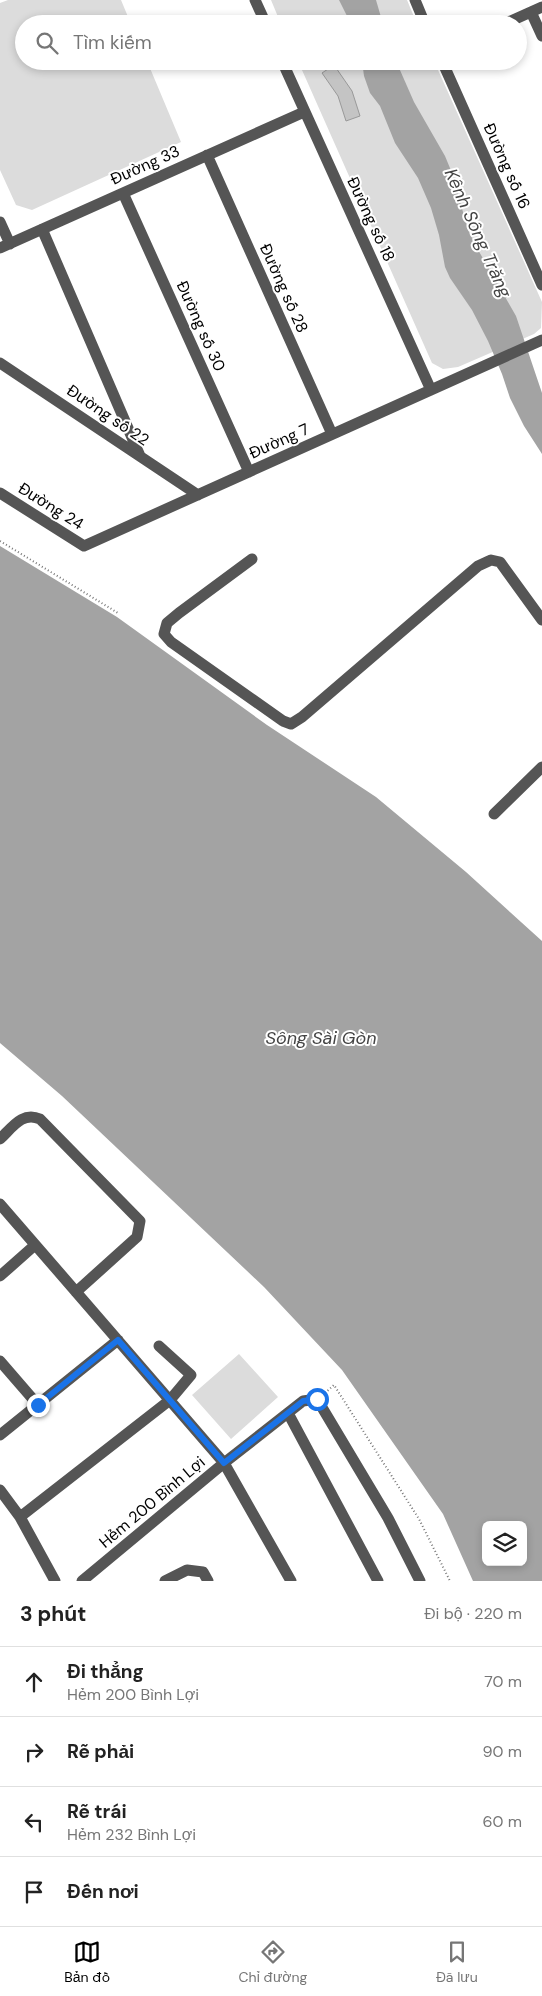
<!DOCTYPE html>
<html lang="vi">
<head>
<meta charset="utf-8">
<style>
  body { margin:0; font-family:"DM Sans",sans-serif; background:#f2f2f2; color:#222 }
  .controls { position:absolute; right:15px; bottom:15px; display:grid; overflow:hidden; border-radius:8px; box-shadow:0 2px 8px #0003 }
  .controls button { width:45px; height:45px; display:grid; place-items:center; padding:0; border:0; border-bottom:1px solid #e0e0e0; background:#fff; color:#222; font:25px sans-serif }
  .stop { position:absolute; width:15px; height:15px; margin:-11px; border:4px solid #1a73e8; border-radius:50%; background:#fff }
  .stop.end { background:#1a73e8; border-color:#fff; box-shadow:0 1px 5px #0008 }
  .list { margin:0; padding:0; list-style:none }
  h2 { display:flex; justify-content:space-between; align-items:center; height:65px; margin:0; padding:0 20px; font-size:21px }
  h2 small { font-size:16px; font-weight:400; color:#767676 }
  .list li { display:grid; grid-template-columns:32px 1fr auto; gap:15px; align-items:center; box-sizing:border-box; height:70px; padding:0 20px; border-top:1px solid #e0e0e0 }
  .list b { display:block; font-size:19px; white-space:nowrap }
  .list p { margin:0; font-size:16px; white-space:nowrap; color:#767676 }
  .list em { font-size:16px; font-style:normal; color:#767676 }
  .icon { flex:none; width:28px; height:28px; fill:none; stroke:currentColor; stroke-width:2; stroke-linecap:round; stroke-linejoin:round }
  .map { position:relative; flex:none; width:542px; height:1581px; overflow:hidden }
  .search { position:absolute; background:#fff; box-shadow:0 2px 8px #0003; left:15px; right:15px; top:15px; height:55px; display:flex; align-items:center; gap:12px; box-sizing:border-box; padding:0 18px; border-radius:28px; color:#767676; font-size:19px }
  .sheet { height:345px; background:#fff }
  nav { display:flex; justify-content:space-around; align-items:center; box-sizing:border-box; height:70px; border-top:1px solid #e0e0e0; background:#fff; font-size:14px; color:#767676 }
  nav a { display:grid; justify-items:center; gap:2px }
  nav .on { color:#000 }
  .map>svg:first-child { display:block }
  .green { fill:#dcdcdc }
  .water { fill:#a3a3a3; fill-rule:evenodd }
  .building { fill:#c4c4c4; stroke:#999 }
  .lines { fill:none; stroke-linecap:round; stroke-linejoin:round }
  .path { stroke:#777; stroke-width:2; stroke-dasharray:1 2.5; stroke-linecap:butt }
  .minor { stroke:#555; stroke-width:11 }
  .route { stroke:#1a73e8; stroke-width:6 }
  .labels { text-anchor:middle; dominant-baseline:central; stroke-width:4; stroke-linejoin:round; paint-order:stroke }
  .street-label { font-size:16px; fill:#000; stroke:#fff }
  .water-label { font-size:18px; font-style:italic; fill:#444; stroke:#fff }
</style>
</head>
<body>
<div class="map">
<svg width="542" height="1581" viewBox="0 0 542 1581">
  <rect width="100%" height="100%" fill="#fff"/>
  <path class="green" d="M8,0H121L131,24H24V61H147L181,142L32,210L16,205L0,170V3Z
    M271,0H407L417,24H281Z
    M298,61H434L542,302L541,328L534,334L458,367L443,369L432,363Z
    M239,1354L278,1397L231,1439L192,1395Z"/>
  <path class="water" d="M339,0H376L383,24H351Z
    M362,61H396L414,102L445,156L452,173L468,230L477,248L516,316L542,393V454L524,426L510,398L502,374L488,341L472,310L450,278L445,267L439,235L431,208L418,178L395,143L380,106L370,93L364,76Z
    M0,546L117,617L267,725L376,797L466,872L542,941V1581H473L443,1514L342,1370L264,1287L62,1096L0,1043ZM486,1525H523V1562H486Z"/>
  <path class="building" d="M334,65L352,91L360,116L346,121L338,96L322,73Z"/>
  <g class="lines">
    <path class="path" d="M0,541L118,613
      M325,1393L334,1385L419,1519L450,1581"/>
    <path class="minor" d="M255,0L266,24
      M415,0L425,24
      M531,12L542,36
      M504,24L542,7
      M282,61L431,390
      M442,61L542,285
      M207,155L332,434
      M123,193L249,472
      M0,222L10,244
      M42,229L140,456
      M0,248L304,112
      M0,363L198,495
      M0,493L84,546L542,340
      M252,559L179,613L167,623L164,634L171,642L283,721L291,724L302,717L478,566L491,560L500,562L542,620
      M494,814L542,767
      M0,1139C12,1128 22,1111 40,1119L140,1221L137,1237L76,1292
      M0,1204L224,1463L291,1581
      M0,1276L35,1245
      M0,1361L38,1405
      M288,1413L378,1581
      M0,1435L118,1340
      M0,1490L20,1517L55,1581
      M20,1517L170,1400L191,1375L159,1346
      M82,1581L224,1463L303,1401L317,1399L388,1518L420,1581
      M165,1581L187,1570L203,1572L208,1581"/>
  </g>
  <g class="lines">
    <path class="route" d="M38,1405L118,1340L224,1463L303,1401L317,1399"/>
  </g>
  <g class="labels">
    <g class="street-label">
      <text transform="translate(145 165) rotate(-24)">Đường 33</text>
      <text transform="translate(507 166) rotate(66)">Đường số 16</text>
      <text transform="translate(371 219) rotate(65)">Đường số 18</text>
      <text transform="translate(284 288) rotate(66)">Đường số 28</text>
      <text transform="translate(201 326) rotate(66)">Đường số 30</text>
      <text transform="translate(108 415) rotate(34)">Đường số 22</text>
      <text transform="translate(279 441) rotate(-24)">Đường 7</text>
      <text transform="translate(51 506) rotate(32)">Đường 24</text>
      <text transform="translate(152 1502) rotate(-40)">Hẻm 200 Bình Lợi</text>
    </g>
    <g class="water-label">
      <text transform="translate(478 233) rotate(66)">Kênh Sông Trăng</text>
      <text x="321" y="1038">Sông Sài Gòn</text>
    </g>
  </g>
</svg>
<div class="controls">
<button><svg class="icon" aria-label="layers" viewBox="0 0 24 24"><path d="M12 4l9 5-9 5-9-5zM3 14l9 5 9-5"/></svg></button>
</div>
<div class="stop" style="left:317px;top:1399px"></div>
<div class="stop end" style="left:38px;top:1405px"></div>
<div class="search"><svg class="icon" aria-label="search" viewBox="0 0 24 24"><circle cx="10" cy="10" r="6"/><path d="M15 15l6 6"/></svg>Tìm kiếm</div>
</div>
<section class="sheet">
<h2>3 phút<small>Đi bộ · 220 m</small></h2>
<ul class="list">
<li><svg class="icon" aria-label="ahead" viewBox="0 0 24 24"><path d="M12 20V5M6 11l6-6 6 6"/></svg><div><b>Đi thẳng</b><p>Hẻm 200 Bình Lợi</p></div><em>70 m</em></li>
<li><svg class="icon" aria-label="right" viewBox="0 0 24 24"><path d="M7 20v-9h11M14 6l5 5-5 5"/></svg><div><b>Rẽ phải</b></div><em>90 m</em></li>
<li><svg class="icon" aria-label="left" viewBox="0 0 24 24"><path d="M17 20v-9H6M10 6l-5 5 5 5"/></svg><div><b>Rẽ trái</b><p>Hẻm 232 Bình Lợi</p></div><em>60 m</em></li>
<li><svg class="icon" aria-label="arrive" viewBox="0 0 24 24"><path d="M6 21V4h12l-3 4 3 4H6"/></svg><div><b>Đến nơi</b></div></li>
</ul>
</section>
<nav>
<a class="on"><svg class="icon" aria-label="map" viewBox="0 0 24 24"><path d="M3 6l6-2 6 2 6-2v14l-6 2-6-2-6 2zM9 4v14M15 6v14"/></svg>Bản đồ</a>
<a><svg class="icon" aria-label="directions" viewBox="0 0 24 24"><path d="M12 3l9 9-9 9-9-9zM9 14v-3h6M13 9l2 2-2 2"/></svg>Chỉ đường</a>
<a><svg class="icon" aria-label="saved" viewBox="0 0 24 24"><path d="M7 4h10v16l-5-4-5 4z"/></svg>Đã lưu</a>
</nav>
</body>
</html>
